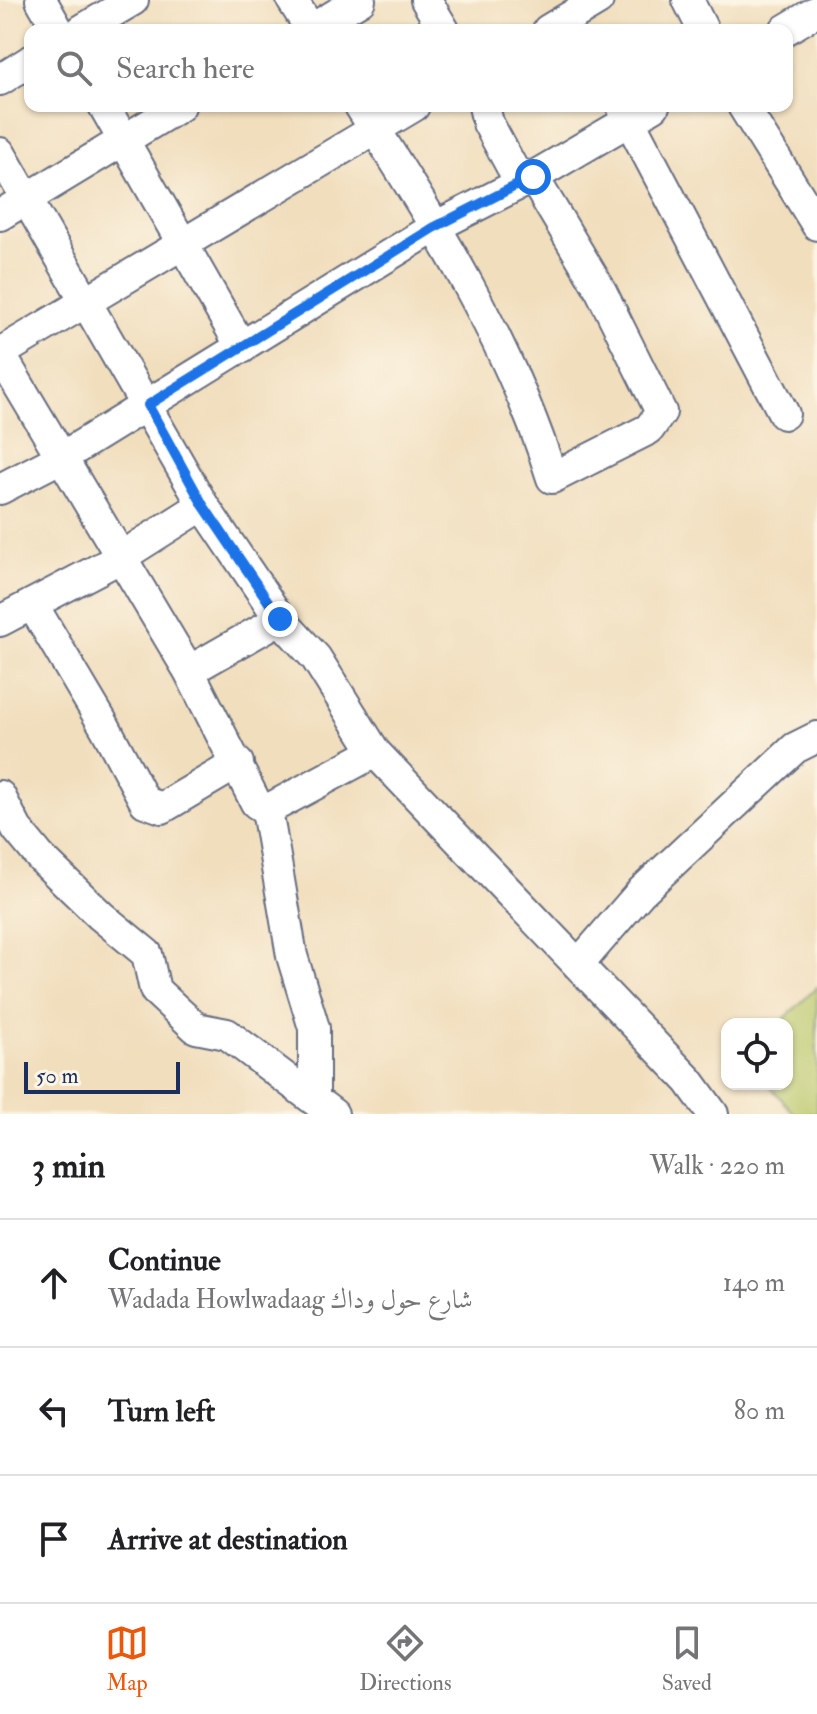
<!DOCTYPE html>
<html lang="en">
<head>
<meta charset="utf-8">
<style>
  body { margin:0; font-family:"IM FELL Double Pica",Amiri,serif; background:#f6f6f6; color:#202124 }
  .controls { position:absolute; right:24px; bottom:24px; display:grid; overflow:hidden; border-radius:16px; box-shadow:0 2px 6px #0004 }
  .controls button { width:72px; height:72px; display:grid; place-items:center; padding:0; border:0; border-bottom:2px solid #e0e0e0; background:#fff; color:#202124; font:40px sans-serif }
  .scale { position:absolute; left:24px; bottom:20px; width:156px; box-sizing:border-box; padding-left:8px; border:4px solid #1b2f5e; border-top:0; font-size:22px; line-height:28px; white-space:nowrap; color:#1b2f5e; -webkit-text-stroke:6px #fcf5e5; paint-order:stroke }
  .stop { position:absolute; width:24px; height:24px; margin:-18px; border:6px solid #1a73e8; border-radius:50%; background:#fff }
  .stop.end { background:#1a73e8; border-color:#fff; box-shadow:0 2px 8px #0008 }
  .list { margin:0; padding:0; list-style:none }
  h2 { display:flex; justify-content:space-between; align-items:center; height:104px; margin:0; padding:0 32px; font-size:34px }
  h2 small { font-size:26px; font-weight:400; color:#757577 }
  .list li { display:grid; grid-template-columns:52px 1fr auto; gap:24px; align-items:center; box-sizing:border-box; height:128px; padding:0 32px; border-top:2px solid #e0e0e0 }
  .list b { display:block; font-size:30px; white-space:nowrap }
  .list p { margin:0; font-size:26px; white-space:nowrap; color:#757577 }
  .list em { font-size:26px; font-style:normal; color:#757577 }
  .icon { flex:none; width:44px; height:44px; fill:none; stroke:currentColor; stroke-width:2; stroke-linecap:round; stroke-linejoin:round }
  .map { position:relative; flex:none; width:817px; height:1114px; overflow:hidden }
  .search { position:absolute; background:#fff; box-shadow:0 2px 6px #0004; left:24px; right:24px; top:24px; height:88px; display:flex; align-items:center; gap:20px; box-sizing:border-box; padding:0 28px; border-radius:16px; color:#757577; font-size:30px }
  .sheet { height:488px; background:#fff }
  nav { display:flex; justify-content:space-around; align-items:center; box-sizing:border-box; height:112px; border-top:2px solid #e0e0e0; background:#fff; font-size:22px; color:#757577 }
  nav a { display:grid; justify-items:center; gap:4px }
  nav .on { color:#ea580c }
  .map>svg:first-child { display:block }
  .green { fill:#b9c769; stroke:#6a7b64; stroke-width:2 }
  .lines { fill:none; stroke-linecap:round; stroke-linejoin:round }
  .minor-casing { stroke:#666c7f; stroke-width:34 }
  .minor { stroke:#fff; stroke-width:30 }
  .route { stroke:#1a73e8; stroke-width:10 }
</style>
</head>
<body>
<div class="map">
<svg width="817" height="1114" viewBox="0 0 817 1114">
  <rect width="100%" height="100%" fill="#fcf5e5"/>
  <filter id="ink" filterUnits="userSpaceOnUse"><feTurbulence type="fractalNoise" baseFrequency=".0125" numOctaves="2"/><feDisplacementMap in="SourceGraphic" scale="16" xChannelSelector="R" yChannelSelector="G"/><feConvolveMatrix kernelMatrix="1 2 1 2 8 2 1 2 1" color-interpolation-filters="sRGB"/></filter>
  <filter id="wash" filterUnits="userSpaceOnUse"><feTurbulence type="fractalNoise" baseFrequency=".006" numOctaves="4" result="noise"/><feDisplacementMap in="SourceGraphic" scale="32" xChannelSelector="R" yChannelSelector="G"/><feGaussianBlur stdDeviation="1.8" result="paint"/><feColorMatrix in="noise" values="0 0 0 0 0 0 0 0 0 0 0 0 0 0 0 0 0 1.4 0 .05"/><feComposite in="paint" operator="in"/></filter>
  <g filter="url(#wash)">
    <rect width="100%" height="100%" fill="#f1debd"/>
    <path class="green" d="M817,987V1114H795L768,1084H787V1024H779Z"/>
  </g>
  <g filter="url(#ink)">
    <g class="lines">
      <g class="minor-casing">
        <path id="minor" d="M41,0L58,30
          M292,0L311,30
          M426,0L444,30
          M688,0L703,30
          M82,30L133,0
          M310,30L360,0
          M548,30L598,0
          M785,30L817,11
          M0,80L30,61
          M104,106L242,348
          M360,106C435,222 511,346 552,478L649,429L661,412L600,289L533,177L515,173L488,123L484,106
          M622,106L784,414
          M743,106L817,225
          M0,153L203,505L280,619L316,658L375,752L689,1081L713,1114
          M0,215L180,106
          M0,353L414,106
          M0,354L189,671L256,803L267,810L292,956L314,1028V1097
          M0,489L64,456L433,228L533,177L654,106
          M32,604L105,727L145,802L162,808L238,763
          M0,621L118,559L203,505
          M189,671L280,619
          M0,796L17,829L41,858L101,916L147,954L155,990L196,1028L227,1034L333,1114
          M267,810L375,752
          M578,965L641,892L795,748L817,737"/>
      </g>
      <use href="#minor" class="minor"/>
    </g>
  </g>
  <g class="lines" filter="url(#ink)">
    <path class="route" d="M280,619L203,505L148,405L433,228L533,177"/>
  </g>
</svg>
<div class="controls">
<button><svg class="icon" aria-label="locate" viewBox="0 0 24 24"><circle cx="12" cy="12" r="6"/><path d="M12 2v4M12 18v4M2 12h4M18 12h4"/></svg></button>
</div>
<div class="scale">50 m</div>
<div class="stop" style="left:533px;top:177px"></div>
<div class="stop end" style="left:280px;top:619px"></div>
<div class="search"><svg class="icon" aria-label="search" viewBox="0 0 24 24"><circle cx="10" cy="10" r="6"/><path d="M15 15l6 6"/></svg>Search here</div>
</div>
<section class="sheet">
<h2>3 min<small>Walk · 220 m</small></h2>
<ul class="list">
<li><svg class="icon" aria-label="ahead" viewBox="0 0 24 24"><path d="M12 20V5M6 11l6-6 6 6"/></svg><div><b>Continue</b><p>Wadada Howlwadaag شارع حول وداك</p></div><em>140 m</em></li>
<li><svg class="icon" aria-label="left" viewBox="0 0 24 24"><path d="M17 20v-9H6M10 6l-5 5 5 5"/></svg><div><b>Turn left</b></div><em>80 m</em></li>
<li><svg class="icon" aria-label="arrive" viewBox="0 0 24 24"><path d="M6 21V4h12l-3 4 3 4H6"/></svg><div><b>Arrive at destination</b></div></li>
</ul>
</section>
<nav>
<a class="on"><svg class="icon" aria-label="map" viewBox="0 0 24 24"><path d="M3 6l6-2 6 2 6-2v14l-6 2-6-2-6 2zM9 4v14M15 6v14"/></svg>Map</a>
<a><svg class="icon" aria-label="directions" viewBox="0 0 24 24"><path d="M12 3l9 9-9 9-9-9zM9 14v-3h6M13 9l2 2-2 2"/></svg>Directions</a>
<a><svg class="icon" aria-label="saved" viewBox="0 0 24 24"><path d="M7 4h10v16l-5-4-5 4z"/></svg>Saved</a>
</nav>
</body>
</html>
